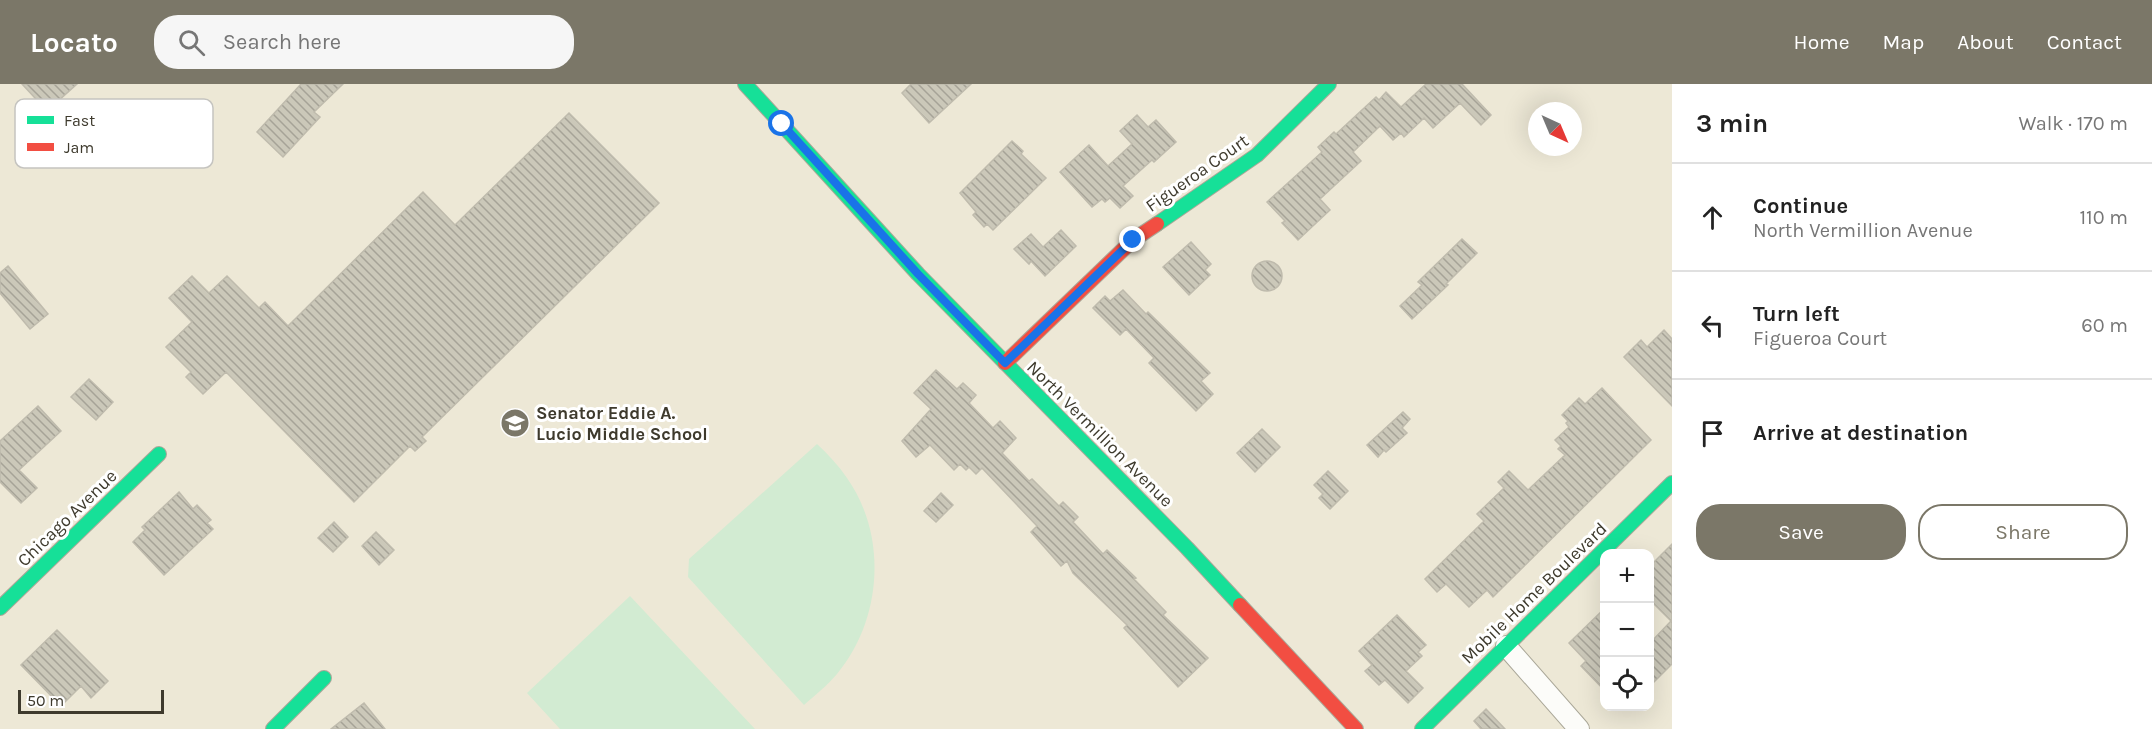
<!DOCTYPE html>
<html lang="en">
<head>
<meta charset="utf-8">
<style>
  body { margin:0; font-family:Karla,sans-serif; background:#f6f6f6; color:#222 }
  .controls { position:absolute; right:18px; bottom:18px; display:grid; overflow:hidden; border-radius:12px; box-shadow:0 6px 24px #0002 }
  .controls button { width:54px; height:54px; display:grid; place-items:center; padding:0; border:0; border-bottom:2px solid #e0e0e0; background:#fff; color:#222; font:30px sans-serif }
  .compass { position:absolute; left:1528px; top:18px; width:54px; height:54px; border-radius:50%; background:#fff; box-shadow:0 6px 24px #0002; rotate:136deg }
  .scale { position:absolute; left:18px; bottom:15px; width:146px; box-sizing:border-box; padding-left:6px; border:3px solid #3e3a2d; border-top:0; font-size:16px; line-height:21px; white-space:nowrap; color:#3e3a2d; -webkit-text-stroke:4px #fff; paint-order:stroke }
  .stop { position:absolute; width:18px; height:18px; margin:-14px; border:4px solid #1a73e8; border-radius:50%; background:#fff }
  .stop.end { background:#1a73e8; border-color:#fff; box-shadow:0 2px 6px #0008 }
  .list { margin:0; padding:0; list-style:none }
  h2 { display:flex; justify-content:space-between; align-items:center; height:78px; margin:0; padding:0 24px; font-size:26px }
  h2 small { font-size:20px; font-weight:400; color:#767676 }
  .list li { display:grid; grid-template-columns:39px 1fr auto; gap:18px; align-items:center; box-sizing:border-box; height:108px; padding:0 24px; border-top:2px solid #e0e0e0 }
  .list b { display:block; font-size:22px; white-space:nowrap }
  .list p { margin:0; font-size:20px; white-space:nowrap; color:#767676 }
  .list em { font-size:20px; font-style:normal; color:#767676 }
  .actions { display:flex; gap:12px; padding:18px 24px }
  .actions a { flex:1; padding:14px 0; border:2px solid #7b7768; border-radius:24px; text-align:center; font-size:21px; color:#7b7768 }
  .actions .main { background:#7b7768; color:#fff }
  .icon { flex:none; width:33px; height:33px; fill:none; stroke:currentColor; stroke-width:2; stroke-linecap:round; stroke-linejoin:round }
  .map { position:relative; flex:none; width:1672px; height:645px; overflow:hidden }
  header { display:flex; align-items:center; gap:36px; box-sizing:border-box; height:84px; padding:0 30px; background:#7b7768; color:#fff }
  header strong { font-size:28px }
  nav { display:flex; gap:33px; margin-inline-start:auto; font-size:21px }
  .search { width:420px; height:54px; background:#f6f6f6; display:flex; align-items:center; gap:15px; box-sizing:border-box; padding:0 21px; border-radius:24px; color:#767676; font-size:22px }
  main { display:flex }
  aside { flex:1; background:#fff }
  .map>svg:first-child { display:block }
  .park { fill:#d2ebd2 }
  .building { fill:url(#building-back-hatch); stroke:#bfbbad; stroke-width:1.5 }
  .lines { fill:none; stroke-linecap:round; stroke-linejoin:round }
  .street-casing { stroke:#aaa798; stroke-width:22 }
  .fast-casing { stroke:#aaa798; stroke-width:16 }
  .jam-casing { stroke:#aaa798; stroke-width:16 }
  .street { stroke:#fcfcf9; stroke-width:20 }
  .fast { stroke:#16e098; stroke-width:14 }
  .jam { stroke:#f24e42; stroke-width:14 }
  .route { stroke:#1a73e8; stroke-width:8 }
  .labels { text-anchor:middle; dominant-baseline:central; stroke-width:6; stroke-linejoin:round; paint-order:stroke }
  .street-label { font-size:18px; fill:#3e3a2d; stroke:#fff }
  .poi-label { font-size:18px; font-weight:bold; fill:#3e3a2d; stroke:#fff; text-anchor:start }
  .key { fill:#fff; stroke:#c5c4c0; stroke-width:1.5 }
  .key-label { font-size:16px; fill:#3e3a2d }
</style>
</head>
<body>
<header>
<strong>Locato</strong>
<div class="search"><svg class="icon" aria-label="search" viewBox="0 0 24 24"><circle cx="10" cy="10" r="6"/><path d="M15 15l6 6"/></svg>Search here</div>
<nav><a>Home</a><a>Map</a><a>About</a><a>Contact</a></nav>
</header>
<main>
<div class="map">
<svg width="1672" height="645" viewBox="0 0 1672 645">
  <defs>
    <pattern id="building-back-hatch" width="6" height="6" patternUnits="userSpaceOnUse" patternTransform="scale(1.5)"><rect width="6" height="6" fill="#cbc8b9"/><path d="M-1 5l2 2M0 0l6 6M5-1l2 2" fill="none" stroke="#a6a397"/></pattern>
  </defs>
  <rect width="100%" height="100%" fill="#ede8d6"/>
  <path class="park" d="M817,360C828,370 838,381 847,394C888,452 882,536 837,590C827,602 815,611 804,621L688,493L689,475Z
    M630,512L755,645H560L527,609Z"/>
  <path class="building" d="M22,0H77L47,27Z
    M301,0H343L314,28L320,33L283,73L257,48Z
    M911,0H971L929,39L902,9Z
    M1426,0H1462L1491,31L1481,41L1460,19L1433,44L1424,34L1404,53L1401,49L1393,56L1380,42L1353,68L1361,77L1320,115L1330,126L1298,156L1282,139L1285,137L1267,118L1322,68L1318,63L1334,48L1336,50L1376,13L1379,16L1386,8L1401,23Z
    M569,29L659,119L422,353L426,357L415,367L410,362L354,418L226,288L203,310L186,293L191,288L166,263L192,238L169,214L192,192L209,209L227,192L259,224L265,218L288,242L423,108L455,141Z
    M1137,31L1148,43L1156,36L1176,58L1154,78L1152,76L1123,102L1133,112L1120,124L1110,114L1105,118L1102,115L1092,123L1060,88L1089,61L1108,82L1132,60L1120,47Z
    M1012,57L1023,67L1021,70L1046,94L993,146L987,140L984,143L973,131L976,128L960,109Z
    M1061,146L1076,162L1045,192L1031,177L1029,180L1014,165L1031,150L1043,163Z
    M1462,155L1477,169L1446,200L1448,201L1412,235L1400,222L1422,201L1418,198Z
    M1191,158L1211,180L1205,186L1210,191L1189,211L1163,183Z
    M1252 192a15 15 0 1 1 30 0a15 15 0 1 1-30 0Z
    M8,182L48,230L30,245L0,209V189Z
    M1123,206L1146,230L1148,228L1210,289L1201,297L1213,310L1196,327L1149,279L1154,274L1126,245L1120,251L1093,224L1105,212L1110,217Z
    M1664,246L1672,255V322L1624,273L1641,256L1647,263Z
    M936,286L957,305L963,299L976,311L969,319L993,344L1000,337L1016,354L1002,369L1029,397L1032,395L1059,422L1063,418L1078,433L1073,438L1103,470L1107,466L1136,494L1134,495L1166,528L1163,531L1208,574L1178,603L1124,544L1127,541L1073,489L1067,477L1061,482L1031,448L1037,442L982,384L976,390L969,383L966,386L960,380L954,386L930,361L916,373L902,357L931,325L914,309Z
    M89,295L113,318L96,336L71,313Z
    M1602,304L1651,356L1493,513L1487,506L1469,523L1446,500L1437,508L1425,495L1484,437L1477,430L1504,404L1498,398L1509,387L1528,406L1565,371L1558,365L1561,362L1555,356L1569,343L1566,339L1568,337L1562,331L1579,314L1585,320Z
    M38,322L61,347L19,386L37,404L21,419L0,398V357Z
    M1403,328L1410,335L1402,344L1407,349L1386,368L1384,366L1378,373L1367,361Z
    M1262,345L1280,363L1255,388L1237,369Z
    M1328,387L1348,407L1330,425L1319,414L1323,410L1314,401Z
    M179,408L193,425L197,421L211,436L207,439L213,445L164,491L133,458L145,446L142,443Z
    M941,409L953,421L936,438L924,427Z
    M334,438L348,453L333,468L318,454Z
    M376,448L394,466L379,481L362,462Z
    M1672,460V580L1650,602V559L1671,537L1650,516V482Z
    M1605,524V607L1581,582L1586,577L1569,559Z
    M1397,531L1426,561L1418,568L1422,572L1406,587L1423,604L1408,619L1385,596L1379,601L1365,587L1372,581L1359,567Z
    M57,546L108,597L91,614L81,602L61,622L21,581Z
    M364,619L385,645H331Z
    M1486,625L1505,645H1481L1474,637Z"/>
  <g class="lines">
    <g class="street-casing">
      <path id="street" d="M1506,562L1579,645"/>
    </g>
    <g class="fast-casing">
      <path id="fast" d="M745,0L918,190L1187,464L1240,521
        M1157,140L1257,71L1329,0
        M0,524L159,370
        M273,645L324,594
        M1422,645L1672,399"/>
    </g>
    <g class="jam-casing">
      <path id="jam" d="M1005,279L1133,156L1157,140
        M1240,521L1356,645"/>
    </g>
    <use href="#street" class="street"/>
    <use href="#fast" class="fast"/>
    <use href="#jam" class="jam"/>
  </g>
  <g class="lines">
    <path class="route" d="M782,40L918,190L1005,279L1133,156"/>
  </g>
  <defs>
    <g id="school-disc" transform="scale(1.5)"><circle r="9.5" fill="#7b7768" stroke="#fff"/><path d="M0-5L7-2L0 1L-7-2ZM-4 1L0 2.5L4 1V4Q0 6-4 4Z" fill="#fff"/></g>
  </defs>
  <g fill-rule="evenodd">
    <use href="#school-disc" x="515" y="339"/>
  </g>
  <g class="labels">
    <g class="street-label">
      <text transform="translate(1197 89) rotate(-35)">Figueroa Court</text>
      <text transform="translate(1100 350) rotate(45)">North Vermillion Avenue</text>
      <text transform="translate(67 434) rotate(-44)">Chicago Avenue</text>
      <text transform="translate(1534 509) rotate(-44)">Mobile Home Boulevard</text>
    </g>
    <g class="poi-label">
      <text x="536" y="329">Senator Eddie A.<tspan x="536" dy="21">Lucio Middle School</tspan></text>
    </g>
  </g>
  <rect x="15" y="15" width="198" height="69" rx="9" class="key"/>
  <rect x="27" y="32" width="27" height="8" fill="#16e098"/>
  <rect x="27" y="59" width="27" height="8" fill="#f24e42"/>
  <g class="key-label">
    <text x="64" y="42">Fast</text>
    <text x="64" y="69">Jam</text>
  </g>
</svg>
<div class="controls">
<button>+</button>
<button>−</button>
<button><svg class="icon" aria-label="locate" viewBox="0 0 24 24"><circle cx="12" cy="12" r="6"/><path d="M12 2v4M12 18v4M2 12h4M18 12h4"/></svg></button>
</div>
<svg class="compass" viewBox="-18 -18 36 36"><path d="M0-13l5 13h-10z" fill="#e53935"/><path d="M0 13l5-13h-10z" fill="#767676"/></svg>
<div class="scale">50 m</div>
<div class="stop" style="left:782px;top:40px"></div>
<div class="stop end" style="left:1133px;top:156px"></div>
</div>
<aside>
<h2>3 min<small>Walk · 170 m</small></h2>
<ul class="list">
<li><svg class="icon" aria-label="ahead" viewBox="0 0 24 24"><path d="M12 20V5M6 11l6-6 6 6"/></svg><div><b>Continue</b><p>North Vermillion Avenue</p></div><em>110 m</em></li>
<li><svg class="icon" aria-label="left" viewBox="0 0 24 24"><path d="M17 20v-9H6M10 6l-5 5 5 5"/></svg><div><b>Turn left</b><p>Figueroa Court</p></div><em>60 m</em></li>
<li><svg class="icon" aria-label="arrive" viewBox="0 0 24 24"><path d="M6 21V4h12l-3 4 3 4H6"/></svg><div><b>Arrive at destination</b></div></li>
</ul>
<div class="actions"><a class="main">Save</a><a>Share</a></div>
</aside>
</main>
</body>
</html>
